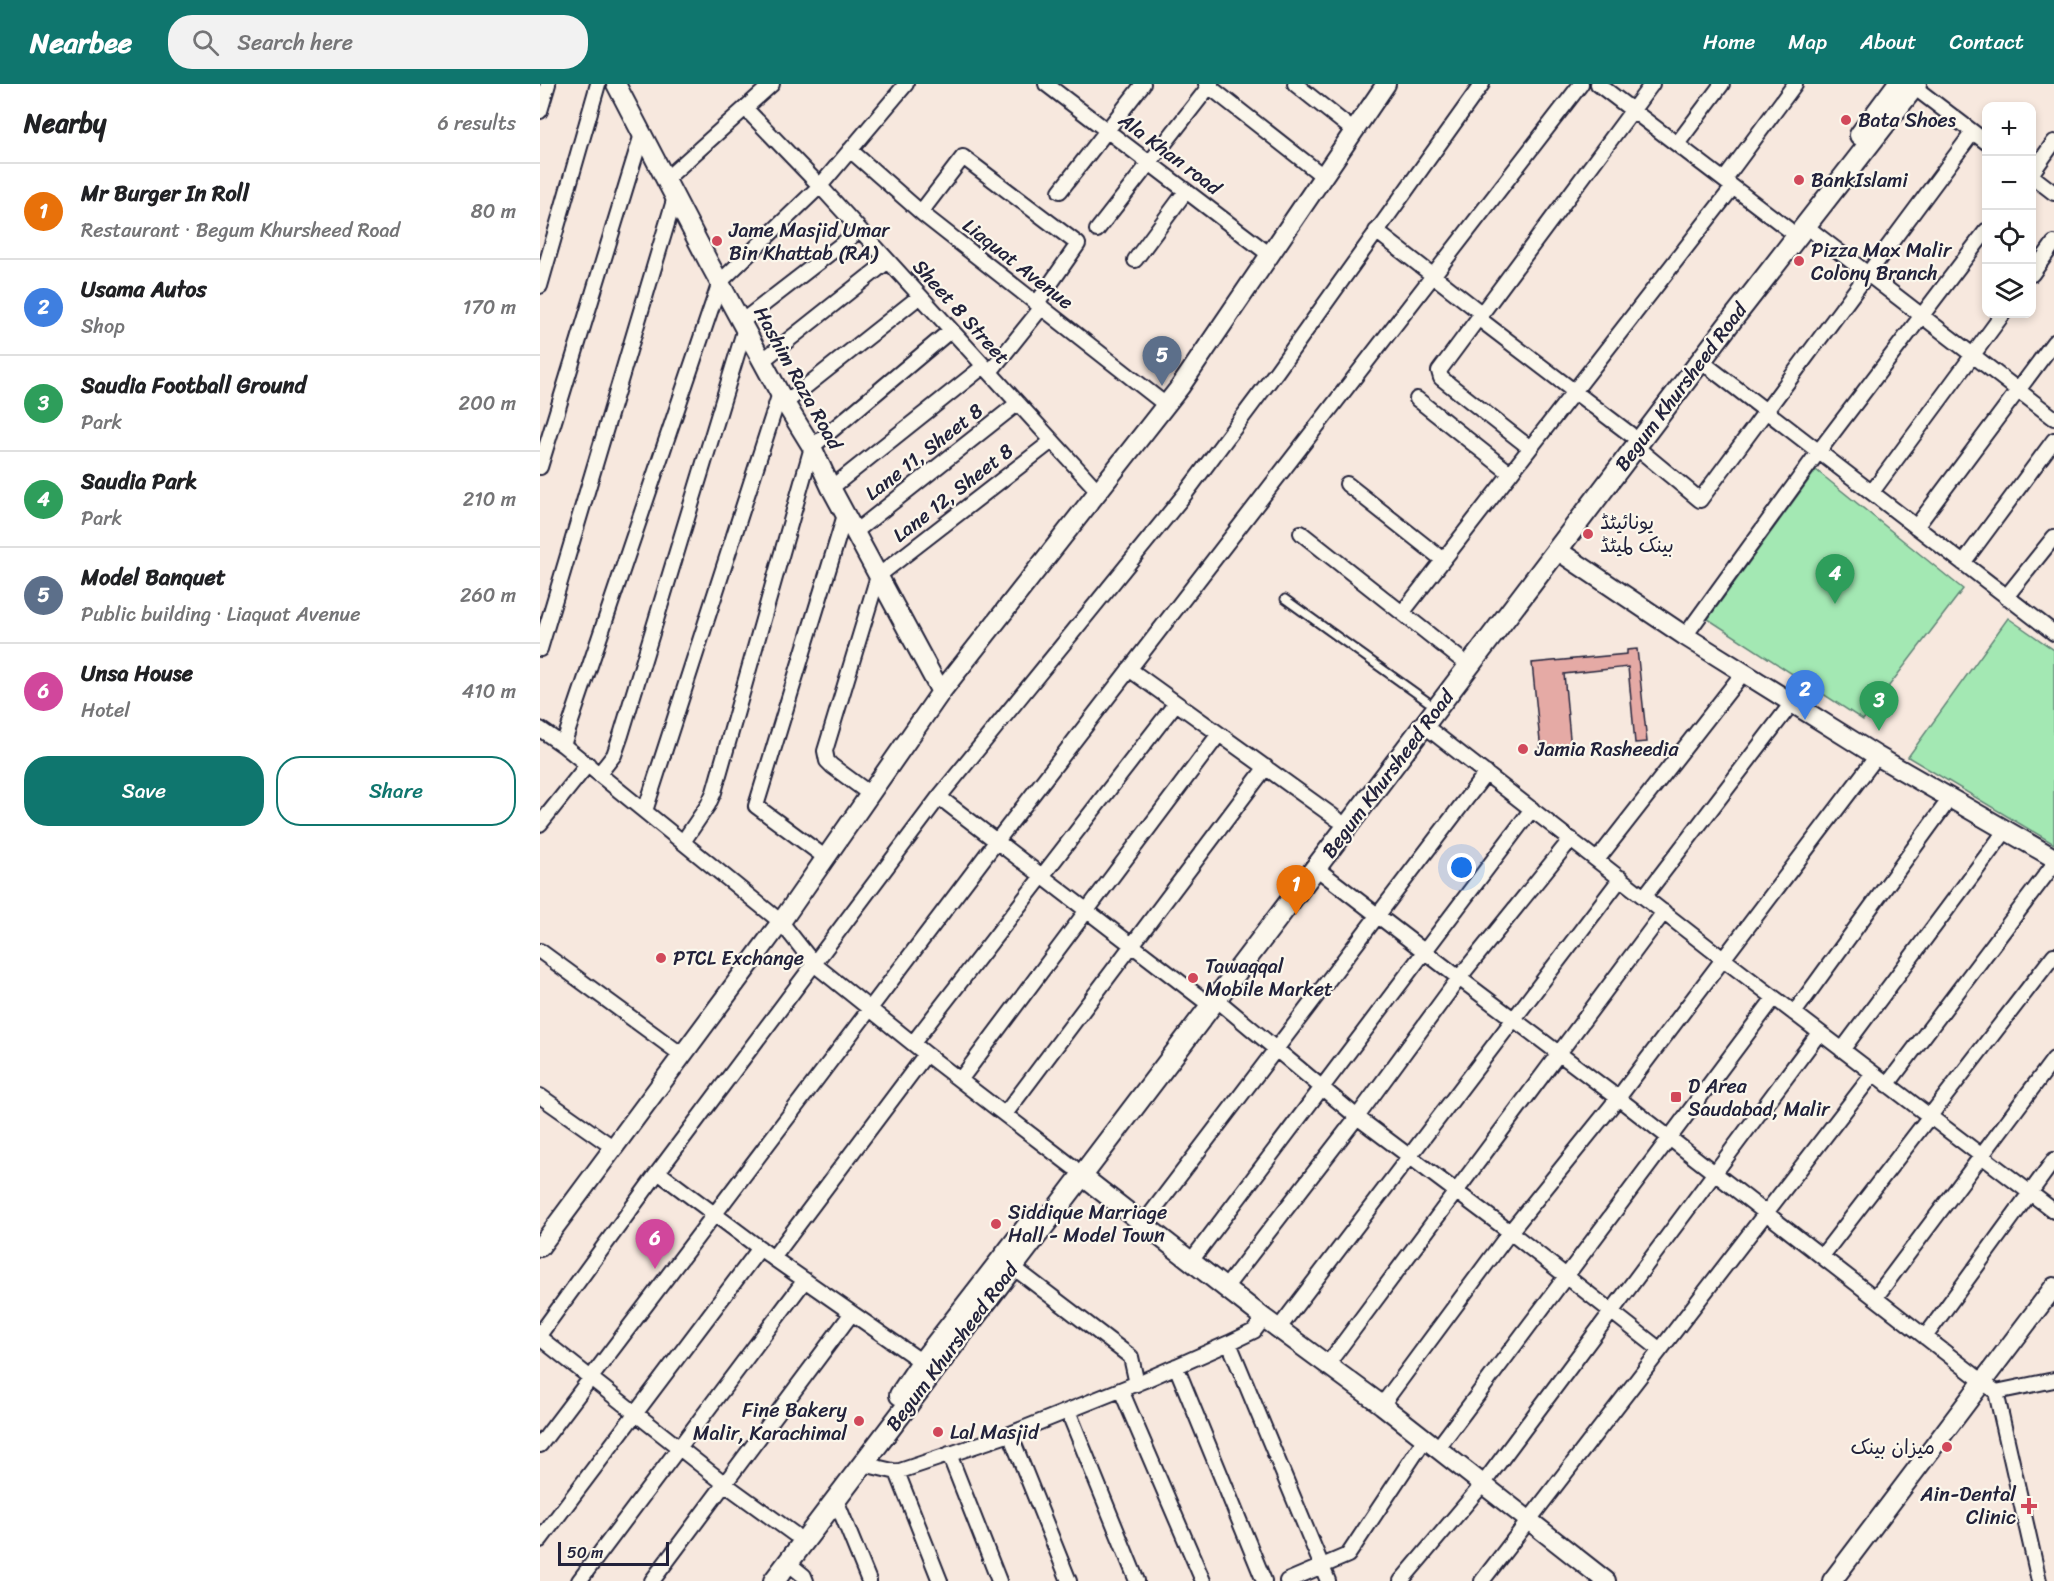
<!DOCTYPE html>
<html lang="en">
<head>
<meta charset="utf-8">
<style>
  body { margin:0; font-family:Sriracha,"Playpen Sans Arabic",sans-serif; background:#f2f2f2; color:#202124 }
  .controls { position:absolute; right:18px; top:18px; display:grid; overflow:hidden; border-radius:12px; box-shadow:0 3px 9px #0003 }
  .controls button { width:54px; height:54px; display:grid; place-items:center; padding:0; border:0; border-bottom:2px solid #e0e0e0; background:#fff; color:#202124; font:30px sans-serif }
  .scale { position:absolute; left:18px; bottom:15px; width:111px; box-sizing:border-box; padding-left:6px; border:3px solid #22223b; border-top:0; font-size:16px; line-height:21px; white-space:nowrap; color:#22223b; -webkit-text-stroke:4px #fbf7ec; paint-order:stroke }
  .you { position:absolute; left:922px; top:784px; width:21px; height:21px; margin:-15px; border:4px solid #fff; border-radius:50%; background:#1a73e8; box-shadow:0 0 0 9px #1a73e833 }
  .badge { display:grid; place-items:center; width:39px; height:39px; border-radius:50%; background:#0f766e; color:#fff; font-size:20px; font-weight:700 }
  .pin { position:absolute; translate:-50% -50px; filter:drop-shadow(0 2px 3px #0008) }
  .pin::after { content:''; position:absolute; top:32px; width:21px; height:18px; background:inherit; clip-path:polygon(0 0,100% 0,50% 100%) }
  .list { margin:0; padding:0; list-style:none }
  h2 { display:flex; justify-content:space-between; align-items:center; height:78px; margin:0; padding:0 24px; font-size:26px }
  h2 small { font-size:20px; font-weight:400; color:#757577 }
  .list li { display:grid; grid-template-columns:39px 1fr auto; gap:18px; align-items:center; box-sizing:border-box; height:96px; padding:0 24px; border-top:2px solid #e0e0e0 }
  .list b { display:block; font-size:22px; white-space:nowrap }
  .list p { margin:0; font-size:20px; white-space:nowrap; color:#757577 }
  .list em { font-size:20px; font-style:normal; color:#757577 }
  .actions { display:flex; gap:12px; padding:18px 24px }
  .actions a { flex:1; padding:14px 0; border:2px solid #0f766e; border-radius:24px; text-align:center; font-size:21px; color:#0f766e }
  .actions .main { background:#0f766e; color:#fff }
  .icon { flex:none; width:33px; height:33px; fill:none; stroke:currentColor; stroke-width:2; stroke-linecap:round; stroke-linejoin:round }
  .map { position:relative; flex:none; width:1514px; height:1497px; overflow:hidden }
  header { display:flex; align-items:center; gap:36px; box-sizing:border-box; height:84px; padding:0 30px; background:#0f766e; color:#fff }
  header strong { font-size:28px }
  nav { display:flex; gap:33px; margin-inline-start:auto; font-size:21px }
  .search { width:420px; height:54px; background:#f2f2f2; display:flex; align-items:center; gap:15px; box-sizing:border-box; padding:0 21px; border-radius:24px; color:#757577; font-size:22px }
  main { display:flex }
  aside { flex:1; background:#fff }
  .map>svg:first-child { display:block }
  .green { fill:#a3e8b3; stroke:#628577; stroke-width:1.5 }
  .building { fill:#e5aaa5; stroke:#22223b; stroke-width:1.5 }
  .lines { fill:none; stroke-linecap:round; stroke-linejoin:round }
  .service-casing { stroke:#22223b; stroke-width:11 }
  .minor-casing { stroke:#22223b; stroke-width:18 }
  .tertiary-casing { stroke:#22223b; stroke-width:22 }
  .secondary-casing { stroke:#22223b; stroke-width:24 }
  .service { stroke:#fbf7ec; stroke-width:7 }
  .minor { stroke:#fbf7ec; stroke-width:14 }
  .tertiary { stroke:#fbf7ec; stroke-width:18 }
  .secondary { stroke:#fbf7ec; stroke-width:20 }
  .poi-dot { fill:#d1495b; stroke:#fbf7ec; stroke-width:2 }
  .labels { text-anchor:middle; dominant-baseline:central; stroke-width:4.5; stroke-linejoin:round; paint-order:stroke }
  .poi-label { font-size:20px; fill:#22223b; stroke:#fbf7ec; text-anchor:start }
  .street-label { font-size:20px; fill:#22223b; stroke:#fbf7ec }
</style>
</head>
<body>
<header>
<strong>Nearbee</strong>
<div class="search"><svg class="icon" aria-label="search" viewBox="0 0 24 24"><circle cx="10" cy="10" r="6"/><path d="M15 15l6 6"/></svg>Search here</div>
<nav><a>Home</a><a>Map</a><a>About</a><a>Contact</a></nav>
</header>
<main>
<aside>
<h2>Nearby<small>6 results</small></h2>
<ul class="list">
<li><span class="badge" style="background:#e8710a">1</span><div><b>Mr Burger In Roll</b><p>Restaurant · Begum Khursheed Road</p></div><em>80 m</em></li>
<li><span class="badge" style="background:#3f7fe0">2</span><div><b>Usama Autos</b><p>Shop</p></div><em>170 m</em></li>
<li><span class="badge" style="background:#2e9e5b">3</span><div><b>Saudia Football Ground</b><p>Park</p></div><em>200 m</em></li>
<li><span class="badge" style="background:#2e9e5b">4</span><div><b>Saudia Park</b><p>Park</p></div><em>210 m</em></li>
<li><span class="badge" style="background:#5c6f8a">5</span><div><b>Model Banquet</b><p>Public building · Liaquat Avenue</p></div><em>260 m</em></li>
<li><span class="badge" style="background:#d1479c">6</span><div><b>Unsa House</b><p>Hotel</p></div><em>410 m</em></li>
</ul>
<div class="actions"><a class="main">Save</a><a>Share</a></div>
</aside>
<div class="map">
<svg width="1514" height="1497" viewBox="0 0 1514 1497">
  <rect width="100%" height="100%" fill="#f7e8de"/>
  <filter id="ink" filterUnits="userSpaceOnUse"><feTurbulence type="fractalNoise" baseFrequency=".0167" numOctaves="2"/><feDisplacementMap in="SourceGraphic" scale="12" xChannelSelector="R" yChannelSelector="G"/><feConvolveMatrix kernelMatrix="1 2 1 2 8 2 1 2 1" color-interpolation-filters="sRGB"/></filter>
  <g filter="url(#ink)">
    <path class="green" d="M1276,386L1423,505L1323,636L1168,535Z
      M1468,534L1514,566V760L1368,673Z"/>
    <path class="building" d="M1097,565L1107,658L1095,659L1088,583L1024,590L1031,665L1001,667L992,579L1087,570V566Z"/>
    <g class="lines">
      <g class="service-casing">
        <path id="service" d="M745,515L887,617"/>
      </g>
      <g class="minor-casing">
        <path id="minor" d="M506,0L730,171
          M666,0L783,92
          M755,0L814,47
          M1058,0L1248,145
          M1374,3L1446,58
          M205,24L280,102L558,407
          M0,27L8,0
          M1137,60L1182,0
          M310,66L384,131L626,321
          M1492,89L1514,58
          M1492,92L1514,109
          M126,95L232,0
          M1184,96L1255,0
          M520,107L603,0
          M381,128L423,73L538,160L497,219
          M1267,143L1514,334
          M557,146L671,0
          M836,147L941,229
          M595,176L646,107
          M1492,190L1514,159
          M0,202L58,0
          M938,234L1090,350
          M201,238L320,146
          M222,277L348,177
          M1161,277L1514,549
          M450,288L502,223
          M877,315L970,389
          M245,319L380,212
          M1096,363L1160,416L1433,48
          M990,364L901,294L899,287L1112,0
          M0,383L102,50
          M807,400L903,476
          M291,404L444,282
          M1332,408L1463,230
          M1376,443L1514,258
          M315,448L478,319
          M761,449L919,574
          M1423,479L1514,356
          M1466,513L1514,453
          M862,529L1193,103
          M1145,552L1279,367L1446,147
          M0,565L135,113
          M589,585L797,735
          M885,642L1182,874L1514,1127
          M0,645L23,661L241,838L274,880L386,970L533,1083
          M23,661L180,198L280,102L366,0
          M59,690L74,671L81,651L205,244
          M330,710L292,682L287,677L285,667L338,492L512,357
          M399,713L662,915
          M105,727L240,309
          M0,740L48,680
          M143,758L168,721L174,708L272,363L411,246
          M286,774L216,722L305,431
          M1057,776L1203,589
          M776,784L919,894L1078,1014L1456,1308L1514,1296
          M1104,813L1252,619
          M0,867L142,971
          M676,915L817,1033L970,1148L1119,1265
          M1254,929L1411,713
          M373,959L636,619
          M1302,966L1466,746
          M420,996L679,650
          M1347,1001L1514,780
          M0,1012L74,1064
          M465,1030L726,683
          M118,1088L233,1174L382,1278
          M603,1140L946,689
          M1282,1172L1514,871
          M233,1174L386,970
          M651,1177L992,725
          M473,1183L591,1273L597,1300
          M685,1204L817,1033L919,894L1031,755
          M1335,1214L1514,975
          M739,1244L1081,794
          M0,1250L118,1088L399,713L645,410L737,287L942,0
          M1385,1253L1514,1076
          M0,1254L185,1400L254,1450
          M689,1259L788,1497
          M787,1281L1124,828
          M636,1282L724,1497
          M581,1306L663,1497
          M1456,1308L1499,1497
          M842,1321L970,1148L1078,1014L1337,672
          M528,1327L597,1497
          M470,1350L529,1497
          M0,1361L456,758L1041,0
          M897,1365L1234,914
          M409,1370L459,1497
          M323,1380L357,1388L470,1350L605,1296L689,1259L714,1247L724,1234
          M357,1388L400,1497
          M296,1416L329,1497
          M0,1456L220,1164
          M248,1479L264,1492L266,1497
          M39,1497L265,1196
          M112,1497L312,1229
          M747,1497L808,1471L885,1355
          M861,1497L943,1400L1279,949
          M942,1497L1333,990"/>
      </g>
      <g class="tertiary-casing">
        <path id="tertiary" d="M76,0L168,177L245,319L272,363L291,404L401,608
          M1017,466L1145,552L1337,672L1514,774
          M542,1092L724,1234L842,1321L1066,1497
          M0,1163L241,838L401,608L640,303L846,0
          M1292,1497L1514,1203"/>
      </g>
      <g class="secondary-casing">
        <path id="secondary" d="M1320,51L1358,0
          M360,1311L382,1278L492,1136
          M234,1497L1188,241L1376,0"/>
      </g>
      <use href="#service" class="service"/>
      <use href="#minor" class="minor"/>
      <use href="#tertiary" class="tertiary"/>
      <use href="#secondary" class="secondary"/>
    </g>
  </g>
  <g class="poi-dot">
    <circle cx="1306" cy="36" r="6"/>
    <circle cx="1259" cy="96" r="6"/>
    <circle cx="177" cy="157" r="6"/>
    <circle cx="1259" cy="177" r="6"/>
    <circle cx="1048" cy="450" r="6"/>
    <circle cx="983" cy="665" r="6"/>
    <circle cx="121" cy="874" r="6"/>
    <circle cx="653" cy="894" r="6"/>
    <rect x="1130" y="1007" width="12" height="12" rx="3"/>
    <circle cx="456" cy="1140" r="6"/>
    <circle cx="319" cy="1337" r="6"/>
    <circle cx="398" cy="1348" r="6"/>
    <circle cx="1407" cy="1363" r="6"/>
    <path d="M1486 1413h6v6h6v6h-6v6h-6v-6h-6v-6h6z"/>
  </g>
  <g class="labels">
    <g class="poi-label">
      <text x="1318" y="36">Bata Shoes</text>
      <text x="1271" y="96">BankIslami</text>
      <text x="189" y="146">Jame Masjid Umar<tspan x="189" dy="23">Bin Khattab (RA)</tspan></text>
      <text x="1271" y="166">Pizza Max Malir<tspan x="1271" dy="23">Colony Branch</tspan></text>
      <text x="1060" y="438">یونائیٹڈ<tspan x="1060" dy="23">بینک لمیٹڈ</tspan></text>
      <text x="995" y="665">Jamia Rasheedia</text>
      <text x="133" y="874">PTCL Exchange</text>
      <text x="665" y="882">Tawaqqal<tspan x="665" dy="23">Mobile Market</tspan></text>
      <text x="1148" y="1002">D Area<tspan x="1148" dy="23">Saudabad, Malir</tspan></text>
      <text x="468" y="1128">Siddique Marriage<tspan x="468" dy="23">Hall - Model Town</tspan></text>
      <text x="307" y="1326" text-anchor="end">Fine Bakery<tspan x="307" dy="23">Malir, Karachimal</tspan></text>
      <text x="410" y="1348">Lal Masjid</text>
      <text x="1395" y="1363" text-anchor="end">میزان بینک</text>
      <text x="1476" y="1410" text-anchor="end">Ain-Dental<tspan x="1476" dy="23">Clinic</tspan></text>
    </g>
    <g class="street-label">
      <text transform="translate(630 70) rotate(37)">Ala Khan road</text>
      <text transform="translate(478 180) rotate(38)">Liaquat Avenue</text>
      <text transform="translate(421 228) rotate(48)">Sheet 8 Street</text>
      <text transform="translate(258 294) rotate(61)">Hashim Raza Road</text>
      <text transform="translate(1141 303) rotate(-53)">Begum Khursheed Road</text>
      <text transform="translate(384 368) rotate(-38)">Lane 11, Sheet 8</text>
      <text transform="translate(413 409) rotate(-38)">Lane 12, Sheet 8</text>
      <text transform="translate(848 690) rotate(-53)">Begum Khursheed Road</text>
      <text transform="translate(412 1263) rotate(-53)">Begum Khursheed Road</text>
    </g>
  </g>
</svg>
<div class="controls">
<button>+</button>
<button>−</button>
<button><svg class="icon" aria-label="locate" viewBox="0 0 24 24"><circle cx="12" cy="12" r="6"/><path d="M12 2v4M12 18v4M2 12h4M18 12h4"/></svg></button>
<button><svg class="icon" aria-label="layers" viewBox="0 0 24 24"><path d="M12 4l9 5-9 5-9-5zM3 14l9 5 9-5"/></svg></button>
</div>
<div class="scale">50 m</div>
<div class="you"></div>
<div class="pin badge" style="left:756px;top:831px;background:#e8710a">1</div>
<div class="pin badge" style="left:1265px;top:636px;background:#3f7fe0">2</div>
<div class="pin badge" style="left:1339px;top:647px;background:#2e9e5b">3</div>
<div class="pin badge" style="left:1295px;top:520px;background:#2e9e5b">4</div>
<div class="pin badge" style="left:622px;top:302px;background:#5c6f8a">5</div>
<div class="pin badge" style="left:115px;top:1185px;background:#d1479c">6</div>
</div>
</main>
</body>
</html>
